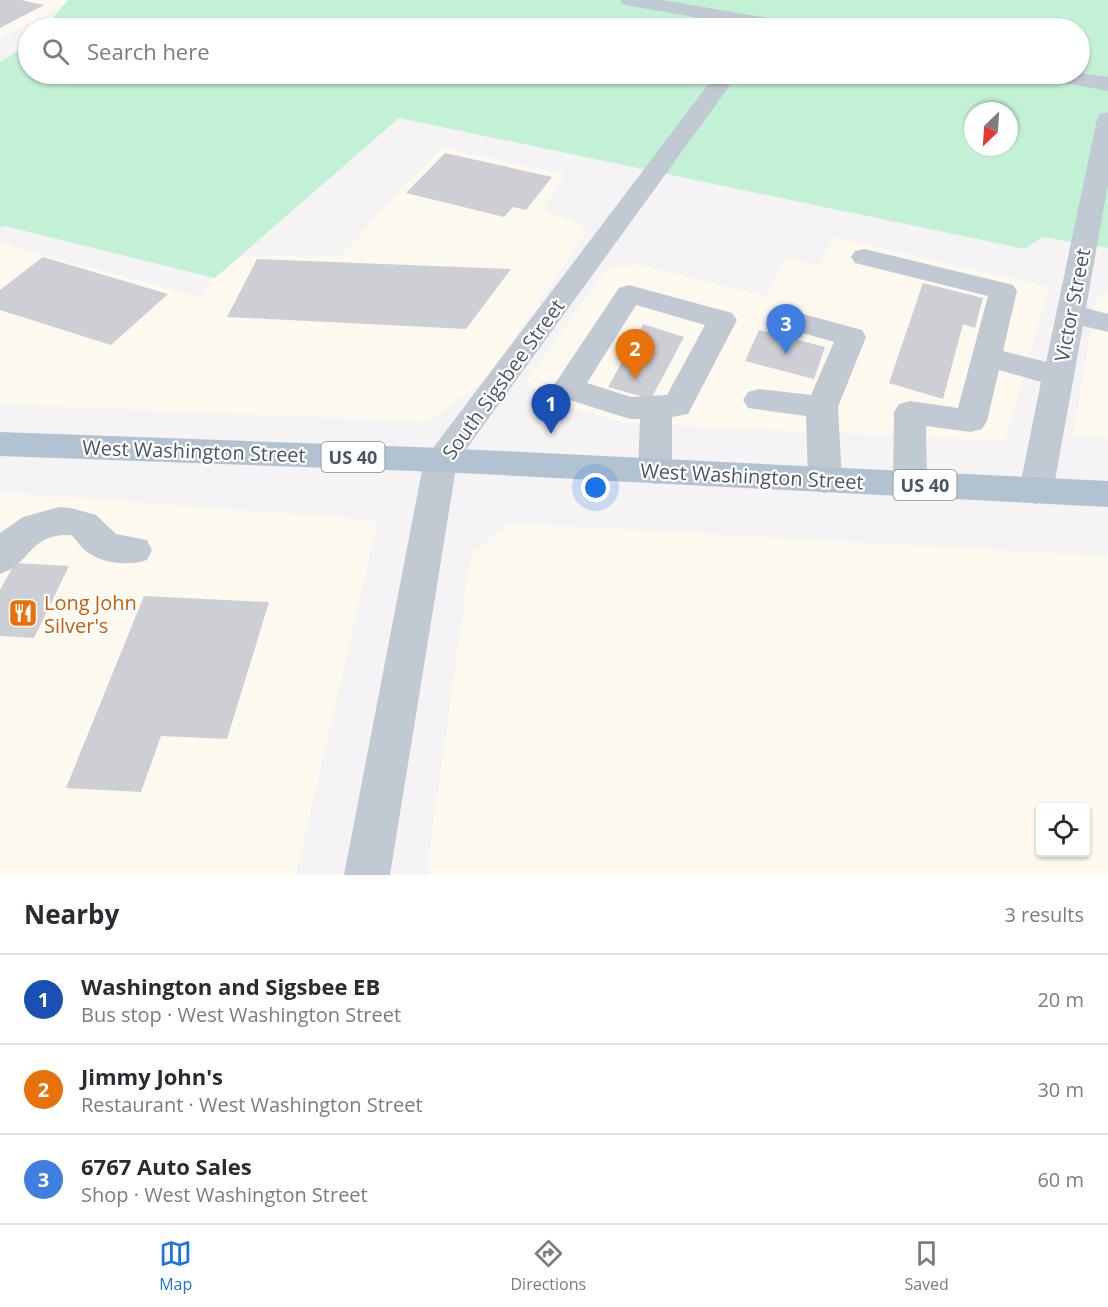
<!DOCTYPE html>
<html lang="en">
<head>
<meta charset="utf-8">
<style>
  body { margin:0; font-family:"Open Sans",sans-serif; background:#f2f2f3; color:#2b2b33 }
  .controls { position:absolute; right:18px; bottom:18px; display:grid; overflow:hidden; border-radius:6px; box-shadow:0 2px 4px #0004 }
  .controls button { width:54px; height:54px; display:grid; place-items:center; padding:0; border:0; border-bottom:2px solid #e1e1e2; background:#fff; color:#2b2b33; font:30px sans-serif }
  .compass { position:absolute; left:964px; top:102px; width:54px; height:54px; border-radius:50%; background:#fff; box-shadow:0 2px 4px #0004; rotate:205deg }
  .you { position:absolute; left:596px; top:488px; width:21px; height:21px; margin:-15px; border:4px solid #fff; border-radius:50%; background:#1a73e8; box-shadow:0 0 0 9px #1a73e833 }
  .badge { display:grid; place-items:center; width:39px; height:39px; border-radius:50%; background:#1a73e8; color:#fff; font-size:20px; font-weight:700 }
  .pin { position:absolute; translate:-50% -50px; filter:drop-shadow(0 2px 3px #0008) }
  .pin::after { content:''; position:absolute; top:32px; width:21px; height:18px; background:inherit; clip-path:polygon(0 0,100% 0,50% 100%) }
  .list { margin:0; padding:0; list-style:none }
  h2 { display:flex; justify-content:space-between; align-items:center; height:78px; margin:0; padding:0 24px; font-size:26px }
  h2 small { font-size:20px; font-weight:400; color:#7c7c81 }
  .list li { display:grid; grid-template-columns:39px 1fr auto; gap:18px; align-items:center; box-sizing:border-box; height:90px; padding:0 24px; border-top:2px solid #e1e1e2 }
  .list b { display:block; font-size:22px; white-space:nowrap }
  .list p { margin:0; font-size:20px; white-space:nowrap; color:#7c7c81 }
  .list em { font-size:20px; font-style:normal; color:#7c7c81 }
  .icon { flex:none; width:33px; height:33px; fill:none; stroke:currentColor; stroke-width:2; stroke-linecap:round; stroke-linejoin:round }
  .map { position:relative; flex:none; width:1108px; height:875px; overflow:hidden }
  .search { position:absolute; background:#fff; box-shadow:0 2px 4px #0004; left:18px; right:18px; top:18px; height:66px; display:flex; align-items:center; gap:15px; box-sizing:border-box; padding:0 21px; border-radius:33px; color:#7c7c81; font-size:22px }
  .sheet { height:348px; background:#fff }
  nav { display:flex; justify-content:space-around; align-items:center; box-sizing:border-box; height:84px; border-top:2px solid #e1e1e2; background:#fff; font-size:16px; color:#7c7c81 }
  nav a { display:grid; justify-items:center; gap:3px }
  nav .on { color:#1a73e8 }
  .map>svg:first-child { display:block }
  .commercial { fill:#fdf9ef; fill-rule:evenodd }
  .green { fill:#c3f1d5; fill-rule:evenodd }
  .building { fill:#cdcfd5 }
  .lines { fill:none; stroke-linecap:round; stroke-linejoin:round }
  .minor { fill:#c1cad2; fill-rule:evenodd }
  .major { fill:#b3c2d1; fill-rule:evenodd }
  .labels { text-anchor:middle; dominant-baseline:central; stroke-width:4.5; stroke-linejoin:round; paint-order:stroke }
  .shield { fill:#fff; stroke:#808990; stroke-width:1.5 }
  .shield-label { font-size:18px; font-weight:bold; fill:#4a5661 }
  .street-label { font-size:20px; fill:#4a5661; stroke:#fff }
  .food-label { font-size:20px; fill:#c56008; stroke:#fff; text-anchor:start }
</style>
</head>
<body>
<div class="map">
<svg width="1108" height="875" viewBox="0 0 1108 875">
  <rect width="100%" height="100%" fill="#f5f3f3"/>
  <path class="commercial" d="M0,0H71L0,39Z
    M441,147L565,175L542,210L579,223L586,233L486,379L427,422L0,404V243L200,297L231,256H340Z
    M833,237L1049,287L1005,441L624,423L543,399L527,380L608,267L640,265L766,296L786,258L820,265Z
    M1108,289V438L1073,436L1096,299Z
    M0,492L374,520L376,529L296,875H0Z
    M509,523L1108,556V875H426L471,554ZM1040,808H1086V852H1040Z"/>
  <path class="green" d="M68,0H1108V248L1042,237L1025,249L399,118L215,278L5,226L0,228V62L28,45V74H1080V28H45ZM973,111H1009V147H973Z"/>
  <path class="building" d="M0,0H21L44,5L0,28Z
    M445,153L552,177L526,210L513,207L504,217L406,193Z
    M43,257L168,294L111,345L0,310V290Z
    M257,259L511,269L466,329L227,317Z
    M923,283L983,298L975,328L963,324L943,399L889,383Z
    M643,324L684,337L651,399L608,387Z
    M759,330L825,347L814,379L745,361Z
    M15,563L69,566L34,638L0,636V590Z
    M144,596L269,602L227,739L161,736L141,792L66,788Z"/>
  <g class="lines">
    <path class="minor" d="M620,0H663L790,22L797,24L800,28H759L630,6L623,4Z
      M1080,73L1108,77V91L1049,80L1041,79L1038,74Z
      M716,74H738L457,462L390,875H344L424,460Z
      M1108,112V184L1086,308L1108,314V332L1083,326L1053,491L1048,500L1036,504L1024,500L1019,491L1041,382L999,370L987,421L982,429L971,432L926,426L927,484L922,493L910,497L898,493L893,484L894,412L899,404L910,401L958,408L988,296L855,263L851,257L855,251L865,249L1013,285L1017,291L1003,351L1046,362L1097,119L1100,114Z
      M629,285L732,313L737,320L688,414L672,417V471L667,480L655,484L643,480L638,471L640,419H630L557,396L552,388L619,288ZM636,305L705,325L667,395L631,397L587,383Z
      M781,308L862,330L866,337L838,407L842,480L837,489L825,493L813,489L808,480L806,416L748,408L743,400L748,392L759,389L811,395L834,342L771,324L766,317L771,310Z
      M59,507L71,508L96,515L116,534L147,540L152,550L147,560C128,566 104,564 87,552C81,548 77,540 71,535C29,533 31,564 0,574V533L23,517Z"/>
    <path class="major" d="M0,432L441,448L1108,481V507L441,472L0,456Z"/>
  </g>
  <defs>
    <g id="restaurant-square" transform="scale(1.5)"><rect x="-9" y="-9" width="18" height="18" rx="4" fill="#e8710a" stroke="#fff"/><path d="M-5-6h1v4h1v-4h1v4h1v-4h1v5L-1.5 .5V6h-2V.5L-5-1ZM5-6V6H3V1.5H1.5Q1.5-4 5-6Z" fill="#fff"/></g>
  </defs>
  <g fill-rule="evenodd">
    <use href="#restaurant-square" x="23" y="613"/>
  </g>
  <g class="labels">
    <g class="shield">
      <rect x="321.5" y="442" width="63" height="30" rx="4.5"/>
      <rect x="893.5" y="470" width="63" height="30" rx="4.5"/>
    </g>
    <g class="shield-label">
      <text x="353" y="457">US 40</text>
      <text x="925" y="485">US 40</text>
    </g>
    <g class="street-label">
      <text transform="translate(1072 305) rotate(-79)">Victor Street</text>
      <text transform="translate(503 379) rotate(-54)">South Sigsbee Street</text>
      <text transform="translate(194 451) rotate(2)">West Washington Street</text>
      <text transform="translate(752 476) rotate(3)">West Washington Street</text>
    </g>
    <g class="food-label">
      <text x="44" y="602">Long John<tspan x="44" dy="23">Silver's</tspan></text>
    </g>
  </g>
</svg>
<div class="controls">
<button><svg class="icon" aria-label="locate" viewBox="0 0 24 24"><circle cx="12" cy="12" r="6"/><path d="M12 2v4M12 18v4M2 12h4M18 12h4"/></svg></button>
</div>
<svg class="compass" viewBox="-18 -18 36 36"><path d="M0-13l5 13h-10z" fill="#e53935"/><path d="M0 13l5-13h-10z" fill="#7c7c81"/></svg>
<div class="you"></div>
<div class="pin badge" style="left:551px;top:434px;background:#1a4fb4">1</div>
<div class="pin badge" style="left:635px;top:379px;background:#e8710a">2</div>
<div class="pin badge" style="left:786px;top:354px;background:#3f7fe0">3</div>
<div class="search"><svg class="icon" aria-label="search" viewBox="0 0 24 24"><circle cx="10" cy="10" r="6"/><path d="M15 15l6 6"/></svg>Search here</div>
</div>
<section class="sheet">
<h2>Nearby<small>3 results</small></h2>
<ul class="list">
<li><span class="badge" style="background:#1a4fb4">1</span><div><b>Washington and Sigsbee EB</b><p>Bus stop · West Washington Street</p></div><em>20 m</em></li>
<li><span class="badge" style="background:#e8710a">2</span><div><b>Jimmy John's</b><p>Restaurant · West Washington Street</p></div><em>30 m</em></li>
<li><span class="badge" style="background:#3f7fe0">3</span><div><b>6767 Auto Sales</b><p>Shop · West Washington Street</p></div><em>60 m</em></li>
</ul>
</section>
<nav>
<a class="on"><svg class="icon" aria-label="map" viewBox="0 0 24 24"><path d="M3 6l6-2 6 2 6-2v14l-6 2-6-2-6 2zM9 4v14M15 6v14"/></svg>Map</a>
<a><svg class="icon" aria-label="directions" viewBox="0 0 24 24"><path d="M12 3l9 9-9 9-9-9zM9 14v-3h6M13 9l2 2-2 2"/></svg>Directions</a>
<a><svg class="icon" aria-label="saved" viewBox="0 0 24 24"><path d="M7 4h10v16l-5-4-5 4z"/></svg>Saved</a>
</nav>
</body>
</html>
